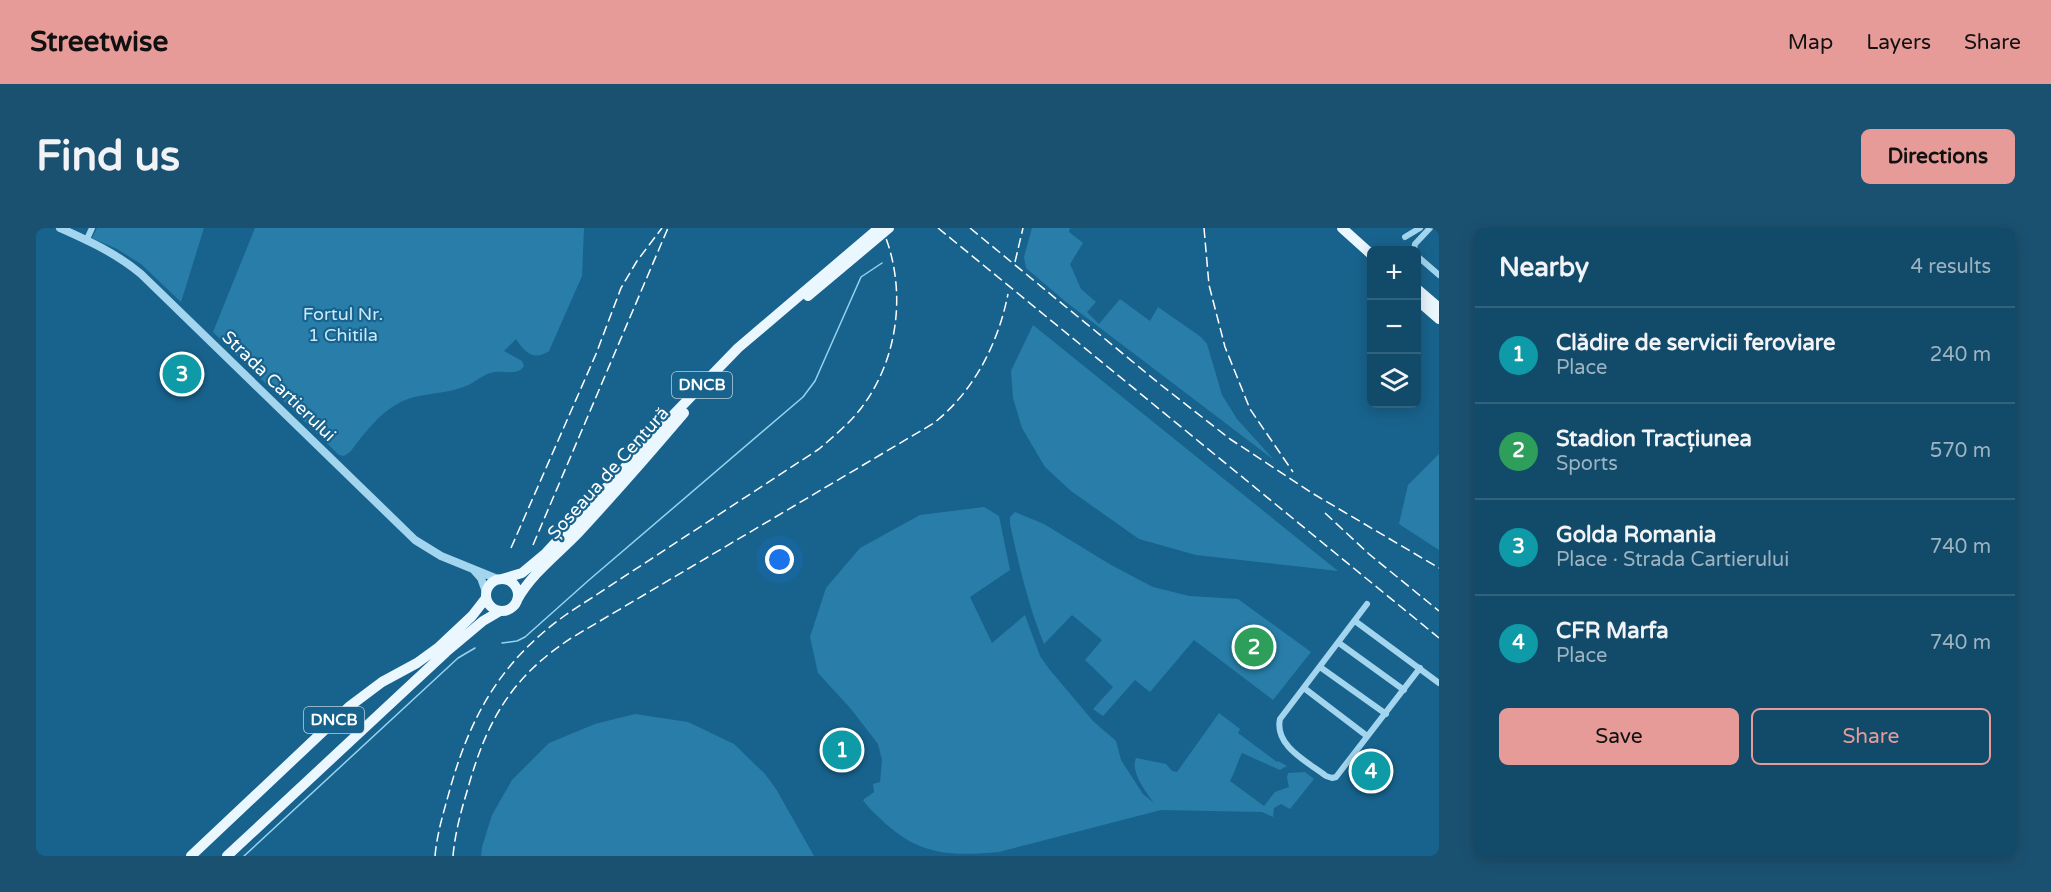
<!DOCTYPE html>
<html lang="en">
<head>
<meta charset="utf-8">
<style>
  body { margin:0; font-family:"Varela Round",sans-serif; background:#1b5170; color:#f1f3f6 }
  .controls { position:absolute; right:18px; top:18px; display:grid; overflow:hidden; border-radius:9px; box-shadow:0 3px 15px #0003 }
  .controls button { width:54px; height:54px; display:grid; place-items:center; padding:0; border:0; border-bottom:2px solid #31627e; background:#124a6a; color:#f1f3f6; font:30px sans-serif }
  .you { position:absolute; left:744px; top:332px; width:21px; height:21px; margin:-15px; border:4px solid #fff; border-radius:50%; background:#1a73e8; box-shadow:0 0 0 9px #1a73e833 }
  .badge { display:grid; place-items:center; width:39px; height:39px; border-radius:50%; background:#e69b98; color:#fff; font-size:20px; font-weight:700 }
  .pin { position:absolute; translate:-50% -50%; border:3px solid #fff; box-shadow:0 2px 6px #0006 }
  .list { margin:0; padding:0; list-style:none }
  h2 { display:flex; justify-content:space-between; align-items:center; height:78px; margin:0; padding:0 24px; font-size:26px }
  h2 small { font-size:20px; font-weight:400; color:#9cb3c1 }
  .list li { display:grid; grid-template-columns:39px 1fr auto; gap:18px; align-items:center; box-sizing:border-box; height:96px; padding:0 24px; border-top:2px solid #31627e }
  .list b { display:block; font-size:22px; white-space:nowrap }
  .list p { margin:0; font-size:20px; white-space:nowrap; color:#9cb3c1 }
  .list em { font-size:20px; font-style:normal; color:#9cb3c1 }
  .actions { display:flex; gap:12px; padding:18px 24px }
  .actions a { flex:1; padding:14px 0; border:2px solid #e69b98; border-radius:9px; text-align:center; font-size:21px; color:#e69b98 }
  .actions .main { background:#e69b98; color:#111 }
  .icon { flex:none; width:33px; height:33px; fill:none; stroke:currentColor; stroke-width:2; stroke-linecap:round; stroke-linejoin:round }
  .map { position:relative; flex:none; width:1403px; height:628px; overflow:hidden; border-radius:9px }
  header { display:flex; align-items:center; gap:36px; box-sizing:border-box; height:84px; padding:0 30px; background:#e69b98; color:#111 }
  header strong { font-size:28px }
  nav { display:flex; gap:33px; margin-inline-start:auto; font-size:21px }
  .intro { display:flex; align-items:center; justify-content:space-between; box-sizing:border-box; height:144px; padding:0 36px }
  h1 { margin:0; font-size:42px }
  .button { padding:15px 27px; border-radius:9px; background:#e69b98; color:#111; font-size:21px; font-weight:700 }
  main { display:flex; gap:36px; padding:0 36px }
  aside { flex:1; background:#124a6a; border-radius:9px; box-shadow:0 3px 15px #0003 }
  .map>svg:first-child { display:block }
  .green { fill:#287ea9 }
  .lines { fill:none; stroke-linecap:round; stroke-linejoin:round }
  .stream { stroke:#96d3f1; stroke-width:1.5 }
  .minor { stroke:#a3d5ef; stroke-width:6 }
  .tertiary { stroke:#a3d5ef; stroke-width:8 }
  .primary { stroke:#ebf7ff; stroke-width:10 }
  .rail { stroke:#fff; stroke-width:1.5; stroke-dasharray:10 4.5; stroke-linecap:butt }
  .primary-bridge { stroke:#ebf7ff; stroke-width:10 }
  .labels { text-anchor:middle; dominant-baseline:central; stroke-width:4.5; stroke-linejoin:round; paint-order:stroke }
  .shield { fill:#18638d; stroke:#bad0dd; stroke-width:1.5 }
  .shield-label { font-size:16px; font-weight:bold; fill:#fff }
  .park-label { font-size:18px; fill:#c9eafa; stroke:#18638d }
  .street-label { font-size:18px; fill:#fff; stroke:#18638d }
</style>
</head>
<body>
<header>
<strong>Streetwise</strong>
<nav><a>Map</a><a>Layers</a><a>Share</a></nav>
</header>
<div class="intro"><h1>Find us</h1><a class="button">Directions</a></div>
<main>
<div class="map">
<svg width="1403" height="628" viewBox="0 0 1403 628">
  <rect width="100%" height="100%" fill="#18638d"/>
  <path class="green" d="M61,0H168L145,74L105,36L81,21L56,10Z
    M219,0H548L546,48L513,123C497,134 488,123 480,111L468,123L486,133L488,138C481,149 466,141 454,145C445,148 438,155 430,158C409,167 383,164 363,175C342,186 328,206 314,224L308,228L303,227L177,104Z
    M996,0H1034L1033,4L1047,15L1034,36L1045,61L1060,74L1051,84L1063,96L1084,71L1114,93L1122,79L1165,109L1171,116L1186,167L1201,191L1238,232L1030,74L990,40L988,29Z
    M997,97L1302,343L1160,327L1103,311L1035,263L1009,239L986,200L977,170L975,143Z
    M1403,226V322L1363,296L1372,257Z
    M948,279L963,288L974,342L934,369L956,415L989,387L1004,428L1014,442L1057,493L1080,513L1085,532L1107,566L1118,575C1110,564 1094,544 1100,530L1130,536L1136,543L1141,544L1183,485L1204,501L1202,505L1241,534L1242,533L1251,538L1244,542L1206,525C1201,535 1199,544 1194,553L1228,578L1239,564L1253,559L1251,550L1252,545L1269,544L1278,551L1254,581L1245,576L1238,580L1237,589L1226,584L1125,582L963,624C916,628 886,628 850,596C842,588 833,581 827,572L838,564L837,556L844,554L846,532L842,516L815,481L782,445L774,409L790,360L824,320L884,287Z
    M979,284L1008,296L1075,337L1117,359L1153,368L1202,371L1275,424L1237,472L1158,412L1114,464L1099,452L1067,488L1057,481L1077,459L1049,432L1066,412L1036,387L1008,416C992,377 983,337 974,296V289Z
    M599,486L652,494L698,516L729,546L740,561L778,628H445L446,619L456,587L476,552L513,515L559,496Z"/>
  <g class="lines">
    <path class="stream" d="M466,415L481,413L489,409L553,352L767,169L779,153L825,49L846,35
      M208,628L422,430L439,420"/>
    <path class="minor" d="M1369,9L1384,0
      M51,11L56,0
      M1378,22L1379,16L1394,0
      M1380,27L1403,47
      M1331,376L1244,491C1238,518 1272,534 1290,548L1296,550L1300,549L1384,440
      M1319,393L1403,455
      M1303,415L1368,462
      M1284,439L1350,486
      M1268,460L1331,508"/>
    <path class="tertiary" d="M24,0C53,13 80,25 105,46L379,312L405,328L464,352
      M438,342L445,350L450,364"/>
    <path class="primary" d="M1306,0L1336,27
      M1380,60L1403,80
      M1380,71L1403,91
      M466,351L486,345L510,325L640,184L702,120L843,0
      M450 367a16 16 0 1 1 32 0a16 16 0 1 1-32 0Z
      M481,372C496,345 522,326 543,304C579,265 614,225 648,185
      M155,628L314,478L346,454L381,435L403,419L436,388L450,370
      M191,628L410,424L447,393L464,383"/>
    <path class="rail" d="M902,0L1403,410
      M934,0L1125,157L1194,211L1276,265L1403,340
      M1168,0L1173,57L1189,119L1214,181L1257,244
      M979,34L987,0
      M1289,285L1333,326L1403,383
      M497,317L632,0
      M475,320L560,126L585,60L601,33L626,0
      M399,628C401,605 408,583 414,561C435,486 466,432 531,386L783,221C798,208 814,195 826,179C864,128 871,58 846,0
      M417,628C419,605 425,583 432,560C451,492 476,448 537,409L898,195C938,163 962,116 972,66"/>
    <path class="primary-bridge" d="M772,68L853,0"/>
  </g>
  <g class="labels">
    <g class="shield">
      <rect x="636" y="144" width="60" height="26" rx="4.5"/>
      <rect x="268" y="479" width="60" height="26" rx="4.5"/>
    </g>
    <g class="shield-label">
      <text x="666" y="157">DNCB</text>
      <text x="298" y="492">DNCB</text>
    </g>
    <g class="park-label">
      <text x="307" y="86">Fortul Nr.<tspan x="307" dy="21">1 Chitila</tspan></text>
    </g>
    <g class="street-label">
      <text transform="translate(243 158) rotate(44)">Strada Cartierului</text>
      <text transform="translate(572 245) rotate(-48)">Șoseaua de Centură</text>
    </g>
  </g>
</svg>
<div class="controls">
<button>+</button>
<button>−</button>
<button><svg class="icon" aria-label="layers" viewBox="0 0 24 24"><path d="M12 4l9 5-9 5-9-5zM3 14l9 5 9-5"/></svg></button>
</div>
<div class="you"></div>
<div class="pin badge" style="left:806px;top:522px;background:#0f9aa8">1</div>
<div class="pin badge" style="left:1218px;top:419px;background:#2e9e5b">2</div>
<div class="pin badge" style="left:146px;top:146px;background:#0f9aa8">3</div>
<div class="pin badge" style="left:1335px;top:543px;background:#0f9aa8">4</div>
</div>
<aside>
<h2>Nearby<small>4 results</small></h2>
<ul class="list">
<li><span class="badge" style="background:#0f9aa8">1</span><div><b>Clădire de servicii feroviare</b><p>Place</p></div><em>240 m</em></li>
<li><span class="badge" style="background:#2e9e5b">2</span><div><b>Stadion Tracțiunea</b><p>Sports</p></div><em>570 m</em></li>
<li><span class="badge" style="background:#0f9aa8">3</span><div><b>Golda Romania</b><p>Place · Strada Cartierului</p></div><em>740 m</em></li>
<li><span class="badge" style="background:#0f9aa8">4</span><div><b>CFR Marfa</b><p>Place</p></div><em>740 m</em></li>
</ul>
<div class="actions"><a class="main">Save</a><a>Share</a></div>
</aside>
</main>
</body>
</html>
